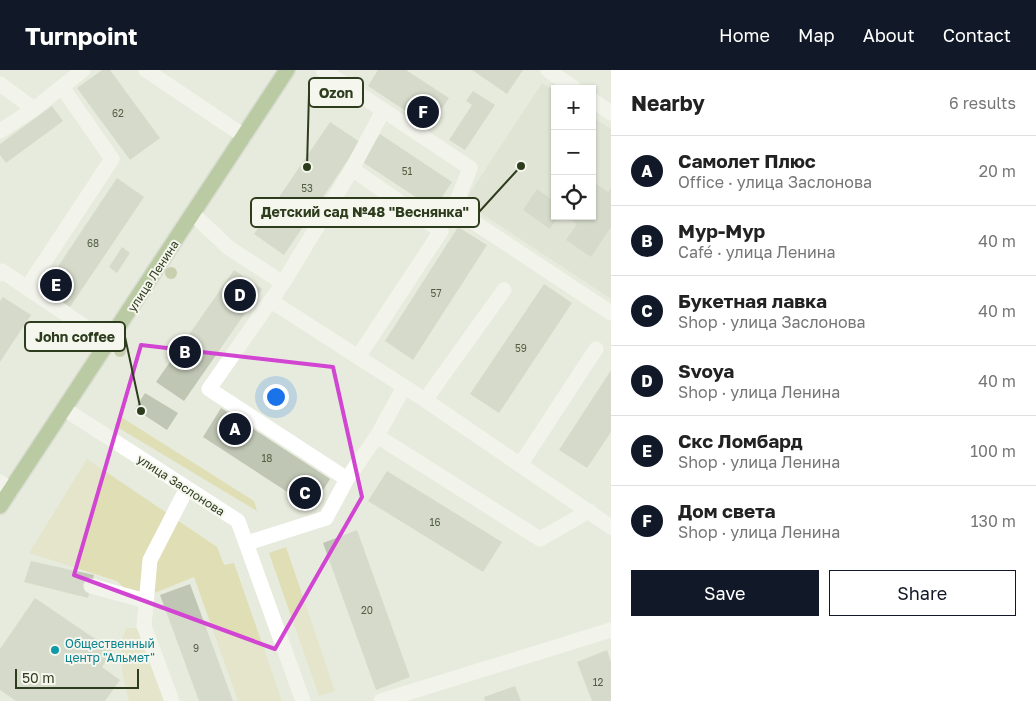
<!DOCTYPE html>
<html lang="en">
<head>
<meta charset="utf-8">
<style>
  body { margin:0; font-family:"Golos Text",sans-serif; background:#f2f2f2; color:#222 }
  .controls { position:absolute; right:15px; top:15px; display:grid; overflow:hidden; border-radius:0px; box-shadow:0 1px 4px #0004 }
  .controls button { width:45px; height:45px; display:grid; place-items:center; padding:0; border:0; border-bottom:1px solid #e0e0e0; background:#fff; color:#222; font:25px sans-serif }
  .scale { position:absolute; left:15px; bottom:12px; width:124px; box-sizing:border-box; padding-left:5px; border:2px solid #2e3c1e; border-top:0; font-size:14px; line-height:18px; white-space:nowrap; color:#2e3c1e; -webkit-text-stroke:4px #f5f7ee; paint-order:stroke }
  .you { position:absolute; left:275px; top:326px; width:18px; height:18px; margin:-12px; border:4px solid #fff; border-radius:50%; background:#1a73e8; box-shadow:0 0 0 8px #1a73e833 }
  .badge { display:grid; place-items:center; width:32px; height:32px; border-radius:50%; background:#111827; color:#fff; font-size:16px; font-weight:700 }
  .pin { position:absolute; translate:-50% -50%; border:2px solid #fff; box-shadow:0 1px 5px #0006 }
  .list { margin:0; padding:0; list-style:none }
  h2 { display:flex; justify-content:space-between; align-items:center; height:65px; margin:0; padding:0 20px; font-size:21px }
  h2 small { font-size:16px; font-weight:400; color:#767676 }
  .list li { display:grid; grid-template-columns:32px 1fr auto; gap:15px; align-items:center; box-sizing:border-box; height:70px; padding:0 20px; border-top:1px solid #e0e0e0 }
  .list b { display:block; font-size:19px; white-space:nowrap }
  .list p { margin:0; font-size:16px; white-space:nowrap; color:#767676 }
  .list em { font-size:16px; font-style:normal; color:#767676 }
  .actions { display:flex; gap:10px; padding:15px 20px }
  .actions a { flex:1; padding:11px 0; border:1px solid #111827; border-radius:0px; text-align:center; font-size:18px; color:#111827 }
  .actions .main { background:#111827; color:#fff }
  .icon { flex:none; width:28px; height:28px; fill:none; stroke:currentColor; stroke-width:2; stroke-linecap:round; stroke-linejoin:round }
  .map { position:relative; flex:none; width:611px; height:631px; overflow:hidden }
  header { display:flex; align-items:center; gap:30px; box-sizing:border-box; height:70px; padding:0 25px; background:#111827; color:#fff }
  header strong { font-size:24px }
  nav { display:flex; gap:28px; margin-inline-start:auto; font-size:18px }
  main { display:flex }
  aside { flex:1; background:#fff }
  .map>svg:first-child { display:block }
  .built { fill:#d7dbcb }
  .green { fill:#dfdeb4 }
  .building { fill:#bfc6b3 }
  .lines { fill:none; stroke-linecap:round; stroke-linejoin:round }
  .major-casing { stroke:#c4c8c0; stroke-width:18 }
  .minor { stroke:#fff; stroke-width:15 }
  .major { stroke:#83a55d; stroke-width:15 }
  .tree { fill:#a4ab77 }
  .marked { fill:none; stroke:#d145d2; stroke-width:4; stroke-linejoin:round }
  .culture-dot { fill:#0f9aa8; stroke:#f5f7ee; stroke-width:2 }
  .labels { text-anchor:middle; dominant-baseline:central; stroke-width:4; stroke-linejoin:round; paint-order:stroke }
  .number-label { font-size:10px; fill:#525e43 }
  .street-label { font-size:12px; fill:#2e3c1e; stroke:#f5f7ee }
  .culture-label { font-size:12px; fill:#0d838f; stroke:#f5f7ee; text-anchor:start }
  .leader { fill:none; stroke:#2e3c1e; stroke-width:2 }
  .callout-dot { fill:#2e3c1e; stroke:#f5f7ee; stroke-width:2 }
  .callout { fill:#f5f7ee; stroke:#2e3c1e; stroke-width:2 }
  .callout-label { font-size:14px; text-anchor:middle; font-weight:bold; fill:#2e3c1e }
</style>
</head>
<body>
<header>
<strong>Turnpoint</strong>
<nav><a>Home</a><a>Map</a><a>About</a><a>Contact</a></nav>
</header>
<main>
<div class="map">
<svg width="611" height="631" viewBox="0 0 611 631">
  <rect width="100%" height="100%" fill="#e7ebdd"/>
  <path class="built" d="M542,13L555,21V146H592V47L611,59V229L464,132Z"/>
  <path class="green" d="M121,347L254,431L257,441L114,355Z
    M87,389L217,477L224,495L234,493L282,631H238L194,507L137,530L117,511L29,483Z
    M286,477L335,621L319,626L269,483Z
    M126,558H139L167,631H129C123,606 116,583 126,558Z"/>
  <path class="building" d="M102,0H110L160,68L130,90L77,18Z
    M378,0H406L449,28L430,57L368,16Z
    M472,0H523L507,24Z
    M473,21L495,35L465,80L449,70L472,35L466,31Z
    M52,36L63,51L6,93L0,85V74Z
    M330,52L360,72L284,185L254,164Z
    M380,64L452,112L434,139L361,91Z
    M117,108L144,127L70,237L43,219Z
    M592,111L608,122L611,117V157L591,187L566,170L577,154L566,146H592Z
    M537,119L555,132V146H558L550,159L523,140Z
    M458,157L487,175L413,290L385,271Z
    M122,177L130,183L117,203L109,197Z
    M234,200L262,219L184,331L156,312Z
    M544,214L572,233L499,343L470,324Z
    M3,227L31,245L0,292V231Z
    M611,300V362L587,398L559,380Z
    M145,323L178,343L167,360L135,339Z
    M221,338L330,409L312,438L203,367Z
    M387,401L502,472L483,502L368,431Z
    M357,460L410,607L376,620L323,473Z
    M31,491L94,505L88,528L24,512Z
    M190,514L233,631H199L160,525Z
    M35,528L113,581L102,597L120,610L105,631H16L0,620V579Z
    M607,580L611,592V631H592L577,592Z
    M515,616L521,631H485L484,627Z"/>
  <g class="lines">
    <g class="major-casing">
      <path id="major" d="M0,436L287,0"/>
    </g>
    <path class="minor" d="M146,0L244,66
      M323,0L470,98L454,139L611,243
      M548,0L575,19
      M0,14L34,39
      M592,30L611,43
      M0,61L34,39L83,0
      M352,99L383,41
      M193,144L229,178L283,213
      M0,204L2,201L109,273
      M27,218L112,89L62,17
      M271,231L425,330L611,457
      M425,330L504,220
      M66,340L238,451L303,631
      M377,366L540,469L589,441
      M520,395L596,279
      M347,409L377,366L404,317
      M0,412L11,420
      M247,473L326,448L347,409L209,319L283,213L352,99L441,161L358,287
      M91,516L146,531
      M172,631L144,556L150,490L186,420
      M381,631L611,560"/>
    <use href="#major" class="major"/>
  </g>
  <g class="tree">
    <circle cx="171" cy="203" r="6"/>
    <circle cx="120" cy="281" r="6"/>
  </g>
  <path d="M0 0H611V631H0ZM141,275L333,297L362,427L275,579L74,505Z" fill="#e7ebdd" fill-opacity=".55" fill-rule="evenodd"/>
  <path class="marked" d="M141,275L333,297L362,427L275,579L74,505Z"/>
  <circle class="culture-dot" cx="55" cy="580" r="5"/>
  <g class="labels">
    <g class="number-label">
      <text x="118" y="43">62</text>
      <text x="407" y="101">51</text>
      <text x="307" y="118">53</text>
      <text x="93" y="173">68</text>
      <text x="436" y="223">57</text>
      <text x="521" y="278">59</text>
      <text x="267" y="388">18</text>
      <text x="435" y="452">16</text>
      <text x="367" y="540">20</text>
      <text x="196" y="578">9</text>
      <text x="598" y="612">12</text>
    </g>
    <g class="street-label">
      <text transform="translate(153 206) rotate(-57)">улица Ленина</text>
      <text transform="translate(181 415) rotate(33)">улица Заслонова</text>
    </g>
    <g class="culture-label">
      <text x="65" y="573">Общественный<tspan x="65" dy="14">центр "Альмет"</tspan></text>
    </g>
  </g>
  <path class="leader" d="M307 97L309 23M521 96L479 142M141 341L125 267"/>
  <g class="callout-dot">
    <circle cx="307" cy="97" r="5"/>
    <circle cx="521" cy="96" r="5"/>
    <circle cx="141" cy="341" r="5"/>
  </g>
  <g class="callout">
    <rect x="309" y="8" width="54" height="29" rx="5"/>
    <rect x="251" y="128" width="228" height="29" rx="5"/>
    <rect x="25" y="252" width="100" height="29" rx="5"/>
  </g>
  <g class="callout-label">
    <text x="336" y="28">Ozon</text>
    <text x="365" y="147">Детский сад №48 "Веснянка"</text>
    <text x="75" y="272">John coffee</text>
  </g>
</svg>
<div class="controls">
<button>+</button>
<button>−</button>
<button><svg class="icon" aria-label="locate" viewBox="0 0 24 24"><circle cx="12" cy="12" r="6"/><path d="M12 2v4M12 18v4M2 12h4M18 12h4"/></svg></button>
</div>
<div class="scale">50 m</div>
<div class="you"></div>
<div class="pin badge" style="left:235px;top:359px">A</div>
<div class="pin badge" style="left:185px;top:282px">B</div>
<div class="pin badge" style="left:305px;top:423px">C</div>
<div class="pin badge" style="left:240px;top:225px">D</div>
<div class="pin badge" style="left:56px;top:215px">E</div>
<div class="pin badge" style="left:423px;top:42px">F</div>
</div>
<aside>
<h2>Nearby<small>6 results</small></h2>
<ul class="list">
<li><span class="badge">A</span><div><b>Самолет Плюс</b><p>Office · улица Заслонова</p></div><em>20 m</em></li>
<li><span class="badge">B</span><div><b>Мур-Мур</b><p>Café · улица Ленина</p></div><em>40 m</em></li>
<li><span class="badge">C</span><div><b>Букетная лавка</b><p>Shop · улица Заслонова</p></div><em>40 m</em></li>
<li><span class="badge">D</span><div><b>Svoya</b><p>Shop · улица Ленина</p></div><em>40 m</em></li>
<li><span class="badge">E</span><div><b>Скс Ломбард</b><p>Shop · улица Ленина</p></div><em>100 m</em></li>
<li><span class="badge">F</span><div><b>Дом света</b><p>Shop · улица Ленина</p></div><em>130 m</em></li>
</ul>
<div class="actions"><a class="main">Save</a><a>Share</a></div>
</aside>
</main>
</body>
</html>
